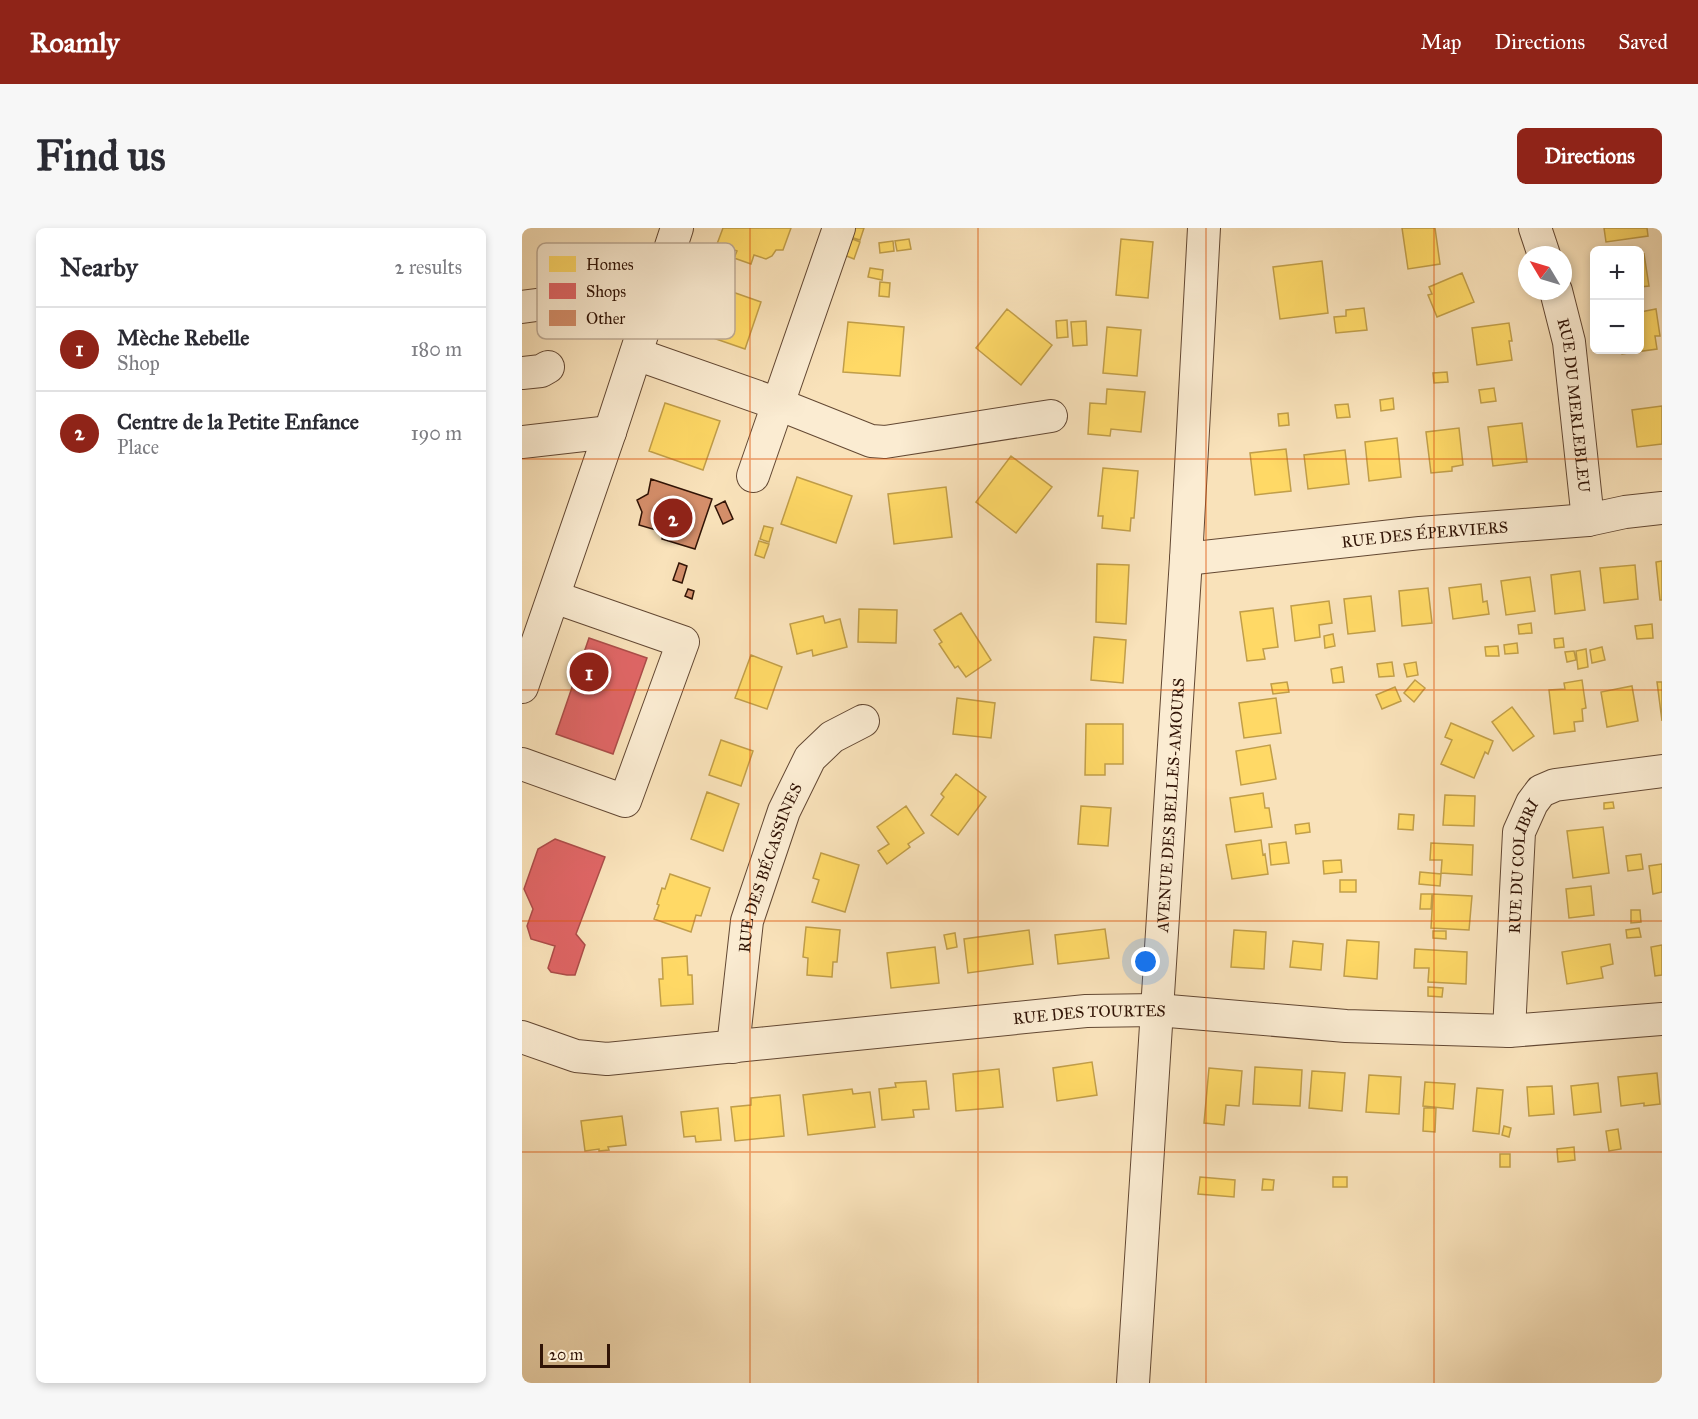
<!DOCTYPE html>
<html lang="en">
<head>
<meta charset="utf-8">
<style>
  body { margin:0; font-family:"IM FELL Great Primer",serif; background:#f7f7f7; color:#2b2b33 }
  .controls { position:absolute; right:18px; top:18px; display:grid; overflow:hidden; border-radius:9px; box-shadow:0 3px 9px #0003 }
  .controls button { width:54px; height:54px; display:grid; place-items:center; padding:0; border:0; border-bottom:2px solid #e1e1e2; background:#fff; color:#2b2b33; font:30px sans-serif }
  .compass { position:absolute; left:996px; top:18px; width:54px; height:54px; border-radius:50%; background:#fff; box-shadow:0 3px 9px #0003; rotate:308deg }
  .scale { position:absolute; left:18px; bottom:15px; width:70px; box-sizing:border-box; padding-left:6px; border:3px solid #311406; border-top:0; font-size:16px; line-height:21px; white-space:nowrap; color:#311406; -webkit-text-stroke:4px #fbecd2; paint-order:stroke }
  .you { position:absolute; left:624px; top:734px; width:21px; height:21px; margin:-15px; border:4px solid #fff; border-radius:50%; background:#1a73e8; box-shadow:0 0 0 9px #1a73e833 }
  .badge { display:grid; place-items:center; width:39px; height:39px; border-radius:50%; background:#8f2418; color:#fff; font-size:20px; font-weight:700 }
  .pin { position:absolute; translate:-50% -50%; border:3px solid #fff; box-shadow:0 2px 6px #0006 }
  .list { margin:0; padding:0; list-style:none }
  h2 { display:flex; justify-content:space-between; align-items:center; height:78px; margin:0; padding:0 24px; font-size:26px }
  h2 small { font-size:20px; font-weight:400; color:#7c7c81 }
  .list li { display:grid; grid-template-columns:39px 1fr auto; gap:18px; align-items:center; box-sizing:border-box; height:84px; padding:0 24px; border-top:2px solid #e1e1e2 }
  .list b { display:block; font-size:22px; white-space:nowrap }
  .list p { margin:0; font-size:20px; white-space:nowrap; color:#7c7c81 }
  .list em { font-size:20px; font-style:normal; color:#7c7c81 }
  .map { position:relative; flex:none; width:1140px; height:1155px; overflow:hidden; border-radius:9px }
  header { display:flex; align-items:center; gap:36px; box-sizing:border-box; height:84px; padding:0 30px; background:#8f2418; color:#fff }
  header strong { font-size:28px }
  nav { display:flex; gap:33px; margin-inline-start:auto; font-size:21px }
  .intro { display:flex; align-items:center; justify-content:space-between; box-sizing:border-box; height:144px; padding:0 36px }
  h1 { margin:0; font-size:42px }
  .button { padding:15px 27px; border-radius:9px; background:#8f2418; color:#fff; font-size:21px; font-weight:700 }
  main { display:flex; gap:36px; padding:0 36px }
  aside { flex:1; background:#fff; border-radius:9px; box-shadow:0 3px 9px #0003 }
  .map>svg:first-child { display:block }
  .homes { fill:#ffd966; stroke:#c19e49; stroke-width:1.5 }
  .shops { fill:#e06666; stroke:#ac4d49; stroke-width:1.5 }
  .building { fill:#d48e6a; stroke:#311406; stroke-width:1.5 }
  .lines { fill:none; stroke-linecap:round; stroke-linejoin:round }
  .minor-casing { stroke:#634833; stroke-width:34 }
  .minor { stroke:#fbecd2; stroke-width:32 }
  .grid { fill:none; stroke:#df560c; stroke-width:1.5; stroke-opacity:0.55 }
  .labels { text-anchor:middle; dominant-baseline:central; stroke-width:6; stroke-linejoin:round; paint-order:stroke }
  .street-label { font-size:16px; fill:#311406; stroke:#fbecd2 }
  .key { fill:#fbecd2; stroke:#beab95; stroke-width:1.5 }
  .key-label { font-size:16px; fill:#311406 }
</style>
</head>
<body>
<header>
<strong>Roamly</strong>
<nav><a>Map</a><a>Directions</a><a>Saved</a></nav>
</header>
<div class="intro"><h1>Find us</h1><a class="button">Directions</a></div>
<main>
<aside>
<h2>Nearby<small>2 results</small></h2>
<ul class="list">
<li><span class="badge">1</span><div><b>Mèche Rebelle</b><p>Shop</p></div><em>180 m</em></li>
<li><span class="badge">2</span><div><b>Centre de la Petite Enfance</b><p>Place</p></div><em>190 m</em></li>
</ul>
</aside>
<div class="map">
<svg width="1140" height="1155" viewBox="0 0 1140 1155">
  <rect width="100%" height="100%" fill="#f9e2ba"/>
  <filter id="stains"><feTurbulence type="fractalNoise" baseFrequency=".00333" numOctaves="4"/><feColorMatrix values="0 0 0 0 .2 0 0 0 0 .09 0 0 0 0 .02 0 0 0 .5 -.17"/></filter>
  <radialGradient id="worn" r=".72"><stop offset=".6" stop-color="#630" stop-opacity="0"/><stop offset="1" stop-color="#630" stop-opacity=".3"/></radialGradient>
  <path class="homes" d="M201,0H269L261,22H254L250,28L244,31L232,27L229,36L212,30L215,23L195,16Z
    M331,0H342L338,12L328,9Z
    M880,0H913L918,36L886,41Z
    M1082,0H1125L1126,8L1084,14Z
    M328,10L338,14L332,31L322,27Z
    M387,11L389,21L375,23L373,13Z
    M599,11L631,14L626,70L594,67Z
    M371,13L372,23L358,25L357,15Z
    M1122,26L1127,58L1118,59V27Z
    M800,33L806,85L758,91L751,39Z
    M348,40L361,42L360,52L346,49Z
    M940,45L952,74L915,89L906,67L910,66L907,59Z
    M358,54L368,55L367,69L357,68Z
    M185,55L239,74L223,121L168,102Z
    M842,80L845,102L814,105L812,89L824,88V82Z
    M485,81L530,117L499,157L454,120Z
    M1134,81L1138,108H1133L1135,121L1100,126L1099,122H1118V84Z
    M545,92L546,109L535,110L534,93Z
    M564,93L565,117L551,118L549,94Z
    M326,94L382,99L378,148L321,144Z
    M987,95L990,113H987L990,132L955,137L950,100Z
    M585,99L619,102L615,148L581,145Z
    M925,144L926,154L912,155L911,145Z
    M972,160L974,173L959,175L957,162Z
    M585,161L623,164L619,204L589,201L588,208L566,206L568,175L584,176Z
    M871,170L872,181L859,183L858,172Z
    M143,175L198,193L181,242L127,223Z
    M826,176L828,189L815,190L813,177Z
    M1140,178V216L1115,219L1110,182Z
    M766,185L767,197L757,198L756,186Z
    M1000,195L1005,234L971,238L966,199Z
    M937,200L941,237L930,239V243L909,245L904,204Z
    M875,210L879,249L847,253L843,214Z
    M764,221L769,263L733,267L728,225Z
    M823,222L827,256L786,261L782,227Z
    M489,228L530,259L494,305L454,274Z
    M581,240L616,243L612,290H609L608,303L580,300L581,288H576Z
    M275,249L330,268L314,315L259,296Z
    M424,259L430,309L372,316L366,266Z
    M242,298L251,300L247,314L238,311Z
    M237,313L247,316L242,330L233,327Z
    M1140,333V372H1138L1134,334Z
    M575,336L607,337L604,396L574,394Z
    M1113,337L1116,371L1082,375L1078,340Z
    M1058,343L1063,382L1033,386L1029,347Z
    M1008,349L1013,383L984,387L979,353Z
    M959,356L961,374L965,373L967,386L931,391L927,360Z
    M906,360L910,395L880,398L877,363Z
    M849,368L853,403L826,406L822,371Z
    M807,373L810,395L797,397L798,409L773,413L769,378Z
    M751,380L756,419L741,421L743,431L725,433L718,384Z
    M337,381L375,382L374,415L336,414Z
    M439,385L469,432L444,449L436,438L433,440L417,416L420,414L412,402Z
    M301,388L303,395L318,391L325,419L291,428L290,422L275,426L268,396Z
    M1009,395L1010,405L997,406L996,397Z
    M1130,396L1131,410L1115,411L1113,398Z
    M811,406L813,418L803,420L802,408Z
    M572,409L604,412L601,455L569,452Z
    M1041,410L1042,419L1033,420L1032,411Z
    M995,415L996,425L983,426L982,417Z
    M976,418L977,428H964L963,419Z
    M1080,419L1083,432L1070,435L1068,422Z
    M1064,421L1066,439L1056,441L1054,423Z
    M1052,423L1054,432L1045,434L1043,424Z
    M229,427L260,439L245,481L213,470Z
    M870,434L872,448L857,449L855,436Z
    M894,434L896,447L885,449L882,436Z
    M820,439L822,454L811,455L809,441Z
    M893,452L903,460L892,474L882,465Z
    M1060,452L1064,480L1060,481L1061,493L1052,494L1053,503L1032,506L1027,462L1043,461L1042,455Z
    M765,454L767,464L751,466L749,456Z
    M1135,454H1140V493Z
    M1110,458L1116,493L1085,499L1079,464Z
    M873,459L879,473L860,481L854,467Z
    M435,470L473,475L469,510L431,506Z
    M754,470L759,505L722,510L717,475Z
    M990,479L1012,508L991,523L970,494Z
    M929,495L971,513L966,526L963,524L952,550L919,536L930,512L923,509Z
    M564,496H601V536H583V547H563Z
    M199,512L231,523L219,558L187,547Z
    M748,517L754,551L719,557L714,523Z
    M434,546L464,569L436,607L409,587L422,569L419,566Z
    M185,564L217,576L201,623L169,611Z
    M741,565L743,580H747L750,599L713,604L708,570Z
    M923,567L953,568L952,598L921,597Z
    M1091,574L1092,580L1082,581V575Z
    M384,578L402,605L386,616L388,619L365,636L356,623L367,616L355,599Z
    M559,578L589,580L586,618L556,616Z
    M877,586L892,587L891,602L876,601Z
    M787,595L788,604L774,606L773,597Z
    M1081,599L1087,645L1051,650L1045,603Z
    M739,612L741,627L743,626L746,646L710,651L704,617Z
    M764,614L767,635L749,637L747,616Z
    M909,615L951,617L950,647L919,645L920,632H908Z
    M299,625L337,637L323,684L290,674L297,652L291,650Z
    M1119,626L1121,641L1106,643L1104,628Z
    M819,632L820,644L802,646L801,633Z
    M1140,636V664L1131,666L1127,638Z
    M898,644L919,646L918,658L897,656Z
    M148,646L188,660L179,688L174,687L169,704L132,691L137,677L135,676L140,660L143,661Z
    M818,652H834V664H818Z
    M1069,658L1072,687L1047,690L1044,661Z
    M899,666H910L909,681H898Z
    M911,666L950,668L947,702L909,700Z
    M1109,682H1118L1119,694L1109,695Z
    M284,699L318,702L315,734H311L310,749L285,747L286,730L281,729Z
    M1117,700L1119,709L1105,710L1104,702Z
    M583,701L587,730L536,736L533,707Z
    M507,702L511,736L446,745L442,711Z
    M712,702L744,704L742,741L709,739Z
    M911,703H924V711L911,710Z
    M433,705L435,719L425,721L422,707Z
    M825,712L857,714L855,751L822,748Z
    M771,713L801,716L799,742L768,739Z
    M1088,716L1091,736L1079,739L1081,750L1045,756L1040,724Z
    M1140,717V747L1133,748L1129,719Z
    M413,719L417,755L369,760L365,725Z
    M893,721L945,724L944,756L906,754L907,740H892Z
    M165,728L166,747H170L171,776L139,778L137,751H141L140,730Z
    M906,759L921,760L920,769L906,768Z
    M570,834L575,867L535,873L531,840Z
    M733,839L780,842L778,878L731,876Z
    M687,840L720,843L717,878L704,877L702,897L682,895Z
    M477,841L481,879L434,883L431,846Z
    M790,843L823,845L820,883L787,880Z
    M1135,845L1138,876L1122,878V875L1099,878L1096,849Z
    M847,847L879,849L877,886L844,884Z
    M404,853L407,881L391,882L392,889L360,892L357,861L374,859L373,855Z
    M903,854L933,856L931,881L901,878Z
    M1076,855L1079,884L1052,887L1049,858Z
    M1030,858L1032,886L1007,888L1005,859Z
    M955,860L981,862L977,906L951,903Z
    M330,861L331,866L348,864L353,899L286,907L281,867Z
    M258,867L262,908L213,913L209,879L229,877V870Z
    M196,880L199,912L174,914L173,908L162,909L159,884Z
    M902,880H914L913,904L901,903Z
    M100,888L104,917L86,919L87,922L77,923V921L63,923L59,893Z
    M982,898L989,900L987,909L980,907Z
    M1096,901L1099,921L1087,923L1084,903Z
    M1052,919L1053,932L1036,934L1035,921Z
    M978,926H988V939H978Z
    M678,949L713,952L712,969L676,966Z
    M811,949H825V959H811Z
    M741,951L752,952L751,962H740Z"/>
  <path class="shops" d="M67,410L125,430L91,526L34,506Z
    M33,611L83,629L54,706L63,717L53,747H45L29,744L26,740L33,718L9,711L5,698L11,681L2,661L16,621Z"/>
  <path class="building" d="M129,251L190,271L173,321L140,311L141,304L117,297L120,284L115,272L126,266Z
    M203,273L211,291L201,296L193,278Z
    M157,335L165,338L160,355L151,352Z
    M166,361L172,363L170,371L163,368Z"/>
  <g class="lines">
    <g class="minor-casing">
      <g id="minor">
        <path d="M1013,0L1022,27"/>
        <path id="s1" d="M1034,63L1047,114L1066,292"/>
        <path d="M0,79L22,76"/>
        <path d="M114,126L256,176L349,213L363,214L529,188"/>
        <path d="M0,145L19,143L26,139"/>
        <path d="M0,214L88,204"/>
        <path d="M231,248L317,0"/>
        <path id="s2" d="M664,331L898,305L1066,292L1103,284L1140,280"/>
        <path d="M0,459L88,204L155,0"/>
        <path d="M0,536L103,573L161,414L32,369"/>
        <path id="s3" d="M987,803L997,604L1010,575L1019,563L1033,557L1140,543"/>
        <path id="s4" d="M0,809L54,828L85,831L564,783L635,782L824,798L987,803L1140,791"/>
        <path id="s5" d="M211,819L225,693L262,583L288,530L310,509L341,493"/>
        <path id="s6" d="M611,1155L664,331L682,0"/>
      </g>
    </g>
    <use href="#minor" class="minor"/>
  </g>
  <path class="grid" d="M228,0V1155M456,0V1155M684,0V1155M912,0V1155M0,231H1140M0,462H1140M0,693H1140M0,924H1140"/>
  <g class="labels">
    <g class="street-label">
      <text stroke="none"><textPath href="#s1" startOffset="116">RUE DU MERLEBLEU</textPath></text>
      <text stroke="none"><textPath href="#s2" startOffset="240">RUE DES ÉPERVIERS</textPath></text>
      <text stroke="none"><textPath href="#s6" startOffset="579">AVENUE DES BELLES-AMOURS</textPath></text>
      <text stroke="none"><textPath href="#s3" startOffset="166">RUE DU COLIBRI</textPath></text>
      <text stroke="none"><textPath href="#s5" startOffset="184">RUE DES BÉCASSINES</textPath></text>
      <text stroke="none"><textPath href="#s4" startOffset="573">RUE DES TOURTES</textPath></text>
    </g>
  </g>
  <rect x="15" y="15" width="198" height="96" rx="9" class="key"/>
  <rect x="27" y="28" width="27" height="16" fill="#ffd966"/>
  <rect x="27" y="55" width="27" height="16" fill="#e06666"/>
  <rect x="27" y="82" width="27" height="16" fill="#d48e6a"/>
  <g class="key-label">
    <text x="64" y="42">Homes</text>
    <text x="64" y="69">Shops</text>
    <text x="64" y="96">Other</text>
  </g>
  <rect width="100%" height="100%" filter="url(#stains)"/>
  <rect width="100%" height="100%" fill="url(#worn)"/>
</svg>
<div class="controls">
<button>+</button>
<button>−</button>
</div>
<svg class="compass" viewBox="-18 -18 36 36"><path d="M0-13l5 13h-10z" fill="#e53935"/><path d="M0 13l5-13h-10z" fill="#7c7c81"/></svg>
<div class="scale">20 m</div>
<div class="you"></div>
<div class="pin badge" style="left:67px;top:444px">1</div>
<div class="pin badge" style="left:151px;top:290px">2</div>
</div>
</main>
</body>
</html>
